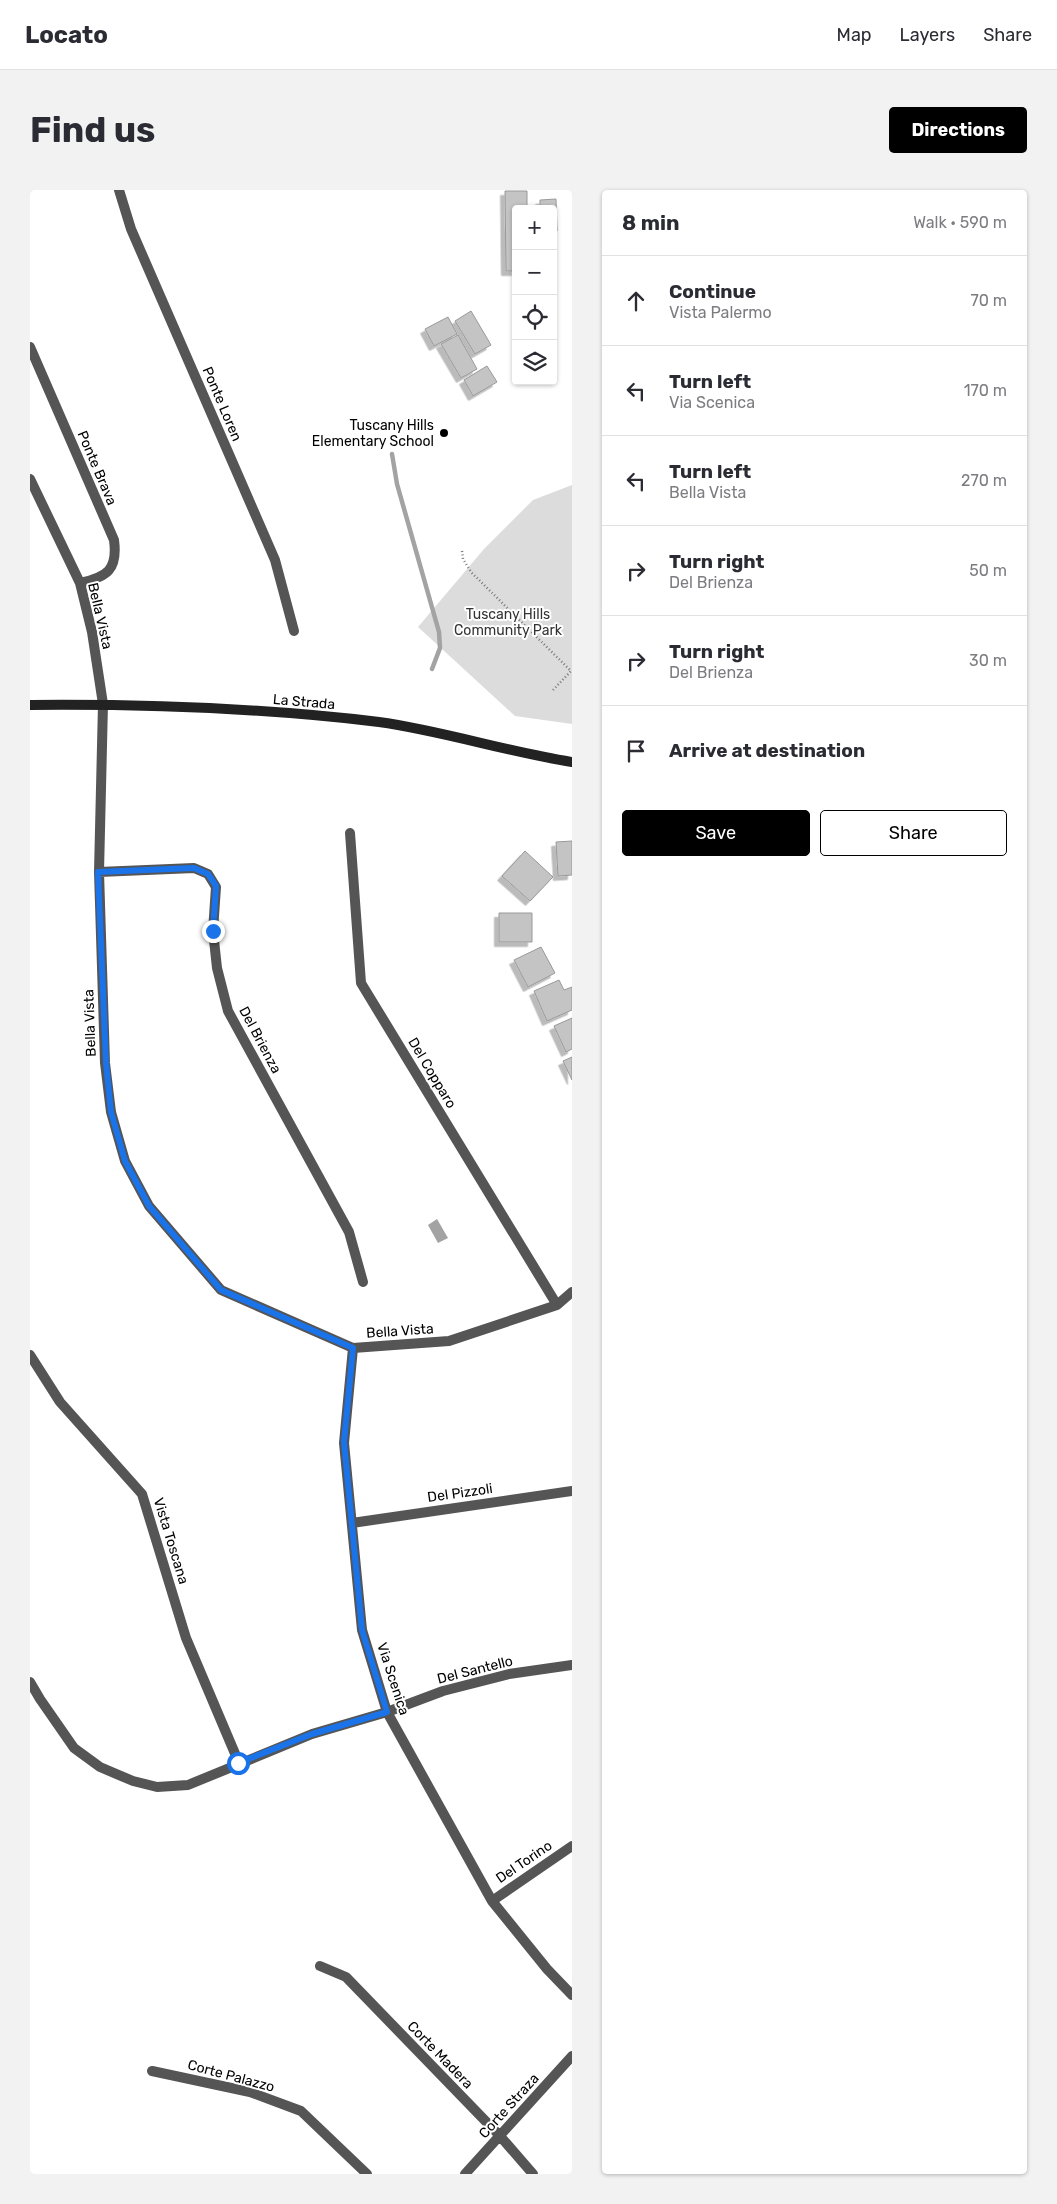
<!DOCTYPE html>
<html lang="en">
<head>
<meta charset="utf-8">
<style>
  body { margin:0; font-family:Rubik,sans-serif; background:#f2f2f3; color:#2b2b33 }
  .controls { position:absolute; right:15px; top:15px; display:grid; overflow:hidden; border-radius:5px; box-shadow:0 1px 4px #0004 }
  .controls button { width:45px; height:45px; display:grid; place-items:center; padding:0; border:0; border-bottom:1px solid #e1e1e2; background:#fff; color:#2b2b33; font:25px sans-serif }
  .stop { position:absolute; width:15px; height:15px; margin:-11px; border:4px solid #1a73e8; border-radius:50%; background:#fff }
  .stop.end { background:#1a73e8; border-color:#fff; box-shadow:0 1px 5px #0008 }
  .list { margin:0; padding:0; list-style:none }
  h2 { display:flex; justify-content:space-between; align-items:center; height:65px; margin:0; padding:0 20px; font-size:21px }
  h2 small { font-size:16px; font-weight:400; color:#7c7c81 }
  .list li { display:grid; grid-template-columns:32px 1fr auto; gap:15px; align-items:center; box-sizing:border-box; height:90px; padding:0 20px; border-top:1px solid #e1e1e2 }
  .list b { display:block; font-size:19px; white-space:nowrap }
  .list p { margin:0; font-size:16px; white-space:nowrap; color:#7c7c81 }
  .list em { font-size:16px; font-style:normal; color:#7c7c81 }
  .actions { display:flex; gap:10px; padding:15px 20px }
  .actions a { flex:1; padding:11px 0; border:1px solid #000; border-radius:5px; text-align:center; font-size:18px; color:#000 }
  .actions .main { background:#000; color:#fff }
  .icon { flex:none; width:28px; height:28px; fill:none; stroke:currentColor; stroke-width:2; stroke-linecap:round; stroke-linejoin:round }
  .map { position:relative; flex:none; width:542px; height:1984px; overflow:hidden; border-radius:5px }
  header { display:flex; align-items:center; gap:30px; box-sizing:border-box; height:70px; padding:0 25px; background:#fff; border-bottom:1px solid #e1e1e2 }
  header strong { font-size:24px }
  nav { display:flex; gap:28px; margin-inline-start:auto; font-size:18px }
  .intro { display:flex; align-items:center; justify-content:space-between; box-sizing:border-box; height:120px; padding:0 30px }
  h1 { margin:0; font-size:35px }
  .button { padding:12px 22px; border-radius:5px; background:#000; color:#fff; font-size:18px; font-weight:700 }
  main { display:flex; gap:30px; padding:0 30px }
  aside { flex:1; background:#fff; border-radius:5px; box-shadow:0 1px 4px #0004 }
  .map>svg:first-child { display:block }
  .green { fill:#dcdcdc }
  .water { fill:#a3a3a3 }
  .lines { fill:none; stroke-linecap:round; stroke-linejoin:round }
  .stream { stroke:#a3a3a3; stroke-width:4.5 }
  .building { fill:#c4c4c4; stroke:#999; filter:url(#shadow) }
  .path { stroke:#777; stroke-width:2.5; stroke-dasharray:1 2.5; stroke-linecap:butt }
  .street { stroke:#555; stroke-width:10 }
  .secondary { stroke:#222; stroke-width:10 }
  .route { stroke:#1a73e8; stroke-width:6 }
  .poi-dot { fill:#000; stroke:#fff; stroke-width:2 }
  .labels { text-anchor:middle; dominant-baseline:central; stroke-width:4; stroke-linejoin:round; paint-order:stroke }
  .street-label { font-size:14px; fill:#000; stroke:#fff }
  .poi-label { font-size:14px; fill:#000; stroke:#fff; text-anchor:end }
  .park-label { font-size:14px; fill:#333; stroke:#fff }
</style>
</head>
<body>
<header>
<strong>Locato</strong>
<nav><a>Map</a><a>Layers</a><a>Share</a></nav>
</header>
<div class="intro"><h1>Find us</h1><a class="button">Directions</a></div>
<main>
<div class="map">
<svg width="542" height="1984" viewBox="0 0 542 1984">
  <defs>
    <filter id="shadow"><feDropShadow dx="-4.5" dy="4.5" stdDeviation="0" flood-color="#0004"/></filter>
  </defs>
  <rect width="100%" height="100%" fill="#fff"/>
  <path class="green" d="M542,295V534L485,526L388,437L454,359L503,310Z"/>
  <path class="water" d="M407,1029L418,1048L408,1053L398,1035Z"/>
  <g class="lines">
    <path class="stream" d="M362,264L367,294L409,442L410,458L402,479"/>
  </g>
  <path class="building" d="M475,1H497V19H486V81H476Z
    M526,9L527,41H523V19H510V10Z
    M441,121L461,155L445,164L425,131Z
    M418,127L427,144L404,156L395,139Z
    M428,145L447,179L431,188L411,154Z
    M457,176L467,192L443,206L434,190Z
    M542,651V685L528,686L526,652Z
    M495,661L523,687L500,711L472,686Z
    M469,723H502V752H469Z
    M511,757L525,783L498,797L484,770Z
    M529,790L534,800L542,797V820L517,831L504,801Z
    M542,828V859L536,862L524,836Z
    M542,867V890L533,871Z"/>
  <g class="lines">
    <path class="path" d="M432,361L433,369L441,382L541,481
      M523,500L542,480"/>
    <path class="street" d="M89,0L101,39L245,370L264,441
      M0,157L84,350C88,380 77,387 50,393
      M0,289L50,393L62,442L73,514L69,682L75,873L81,922L95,971L119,1016L191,1100L323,1158L419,1151L527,1115L542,1102
      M320,643L331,793L527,1115
      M69,682L164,678L178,684L186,697L183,741L187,778L198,821L319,1042L333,1092
      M323,1158L314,1253L332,1440L357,1522L462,1711L517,1779L542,1805
      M0,1165L30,1212L112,1304L156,1448L209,1573
      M322,1333L542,1301
      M0,1492L10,1509L44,1558L70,1577L103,1591L127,1597L158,1595L282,1544L357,1522L413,1501L479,1484L542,1475
      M462,1711L542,1656
      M290,1776L316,1787L470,1946L503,1984
      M122,1881L220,1902L271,1921L337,1984
      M435,1984L542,1866"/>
    <path class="secondary" d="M0,515C116,514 234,518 349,532C414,541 477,562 542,572"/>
  </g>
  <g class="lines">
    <path class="route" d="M183,741L186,696L178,684L164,678L68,682L76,873L81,922L95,971L119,1016L191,1100L323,1158L314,1252L332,1440L357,1522L282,1544L208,1573"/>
  </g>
  <circle class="poi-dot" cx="414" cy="243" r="5"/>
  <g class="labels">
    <g class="street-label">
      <text transform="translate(192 214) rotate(67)">Ponte Loren</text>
      <text transform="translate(67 278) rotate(67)">Ponte Brava</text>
      <text transform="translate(70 426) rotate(77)">Bella Vista</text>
      <text transform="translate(274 512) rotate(5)">La Strada</text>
      <text transform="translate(60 833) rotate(-92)">Bella Vista</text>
      <text transform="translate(230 850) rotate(62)">Del Brienza</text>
      <text transform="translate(402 883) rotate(59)">Del Copparo</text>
      <text transform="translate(370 1141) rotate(-4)">Bella Vista</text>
      <text transform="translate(430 1303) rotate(-8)">Del Pizzoli</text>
      <text transform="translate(141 1351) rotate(73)">Vista Toscana</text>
      <text transform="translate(445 1480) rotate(-14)">Del Santello</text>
      <text transform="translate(363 1489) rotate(72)">Via Scenica</text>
      <text transform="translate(494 1672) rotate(-34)">Del Torino</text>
      <text transform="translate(410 1865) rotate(46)">Corte Madera</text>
      <text transform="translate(201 1886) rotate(15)">Corte Palazzo</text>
      <text transform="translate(479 1916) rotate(-48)">Corte Straza</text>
    </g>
    <g class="poi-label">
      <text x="404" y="235">Tuscany Hills<tspan x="404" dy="16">Elementary School</tspan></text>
    </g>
    <g class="park-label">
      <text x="478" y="424">Tuscany Hills<tspan x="478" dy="16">Community Park</tspan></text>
    </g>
  </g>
</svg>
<div class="controls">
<button>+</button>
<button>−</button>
<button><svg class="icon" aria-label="locate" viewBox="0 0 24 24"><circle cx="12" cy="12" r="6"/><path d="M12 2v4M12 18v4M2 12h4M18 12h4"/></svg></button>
<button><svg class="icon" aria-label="layers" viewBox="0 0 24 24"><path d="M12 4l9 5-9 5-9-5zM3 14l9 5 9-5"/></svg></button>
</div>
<div class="stop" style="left:208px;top:1573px"></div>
<div class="stop end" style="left:183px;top:741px"></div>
</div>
<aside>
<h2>8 min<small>Walk · 590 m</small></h2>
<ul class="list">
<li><svg class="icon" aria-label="ahead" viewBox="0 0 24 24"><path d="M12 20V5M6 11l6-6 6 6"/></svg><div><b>Continue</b><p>Vista Palermo</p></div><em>70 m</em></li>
<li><svg class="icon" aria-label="left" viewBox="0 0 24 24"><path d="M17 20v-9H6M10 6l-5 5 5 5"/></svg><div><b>Turn left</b><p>Via Scenica</p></div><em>170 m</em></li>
<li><svg class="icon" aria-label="left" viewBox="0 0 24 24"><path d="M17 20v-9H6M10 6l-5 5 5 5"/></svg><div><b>Turn left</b><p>Bella Vista</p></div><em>270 m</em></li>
<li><svg class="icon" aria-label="right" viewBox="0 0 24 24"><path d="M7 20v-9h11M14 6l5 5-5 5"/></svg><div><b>Turn right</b><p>Del Brienza</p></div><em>50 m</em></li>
<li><svg class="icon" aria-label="right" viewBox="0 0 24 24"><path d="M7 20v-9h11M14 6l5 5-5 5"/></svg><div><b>Turn right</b><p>Del Brienza</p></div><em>30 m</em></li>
<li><svg class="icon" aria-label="arrive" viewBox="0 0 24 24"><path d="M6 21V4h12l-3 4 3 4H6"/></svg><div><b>Arrive at destination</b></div></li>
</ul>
<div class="actions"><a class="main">Save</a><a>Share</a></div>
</aside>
</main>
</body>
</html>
